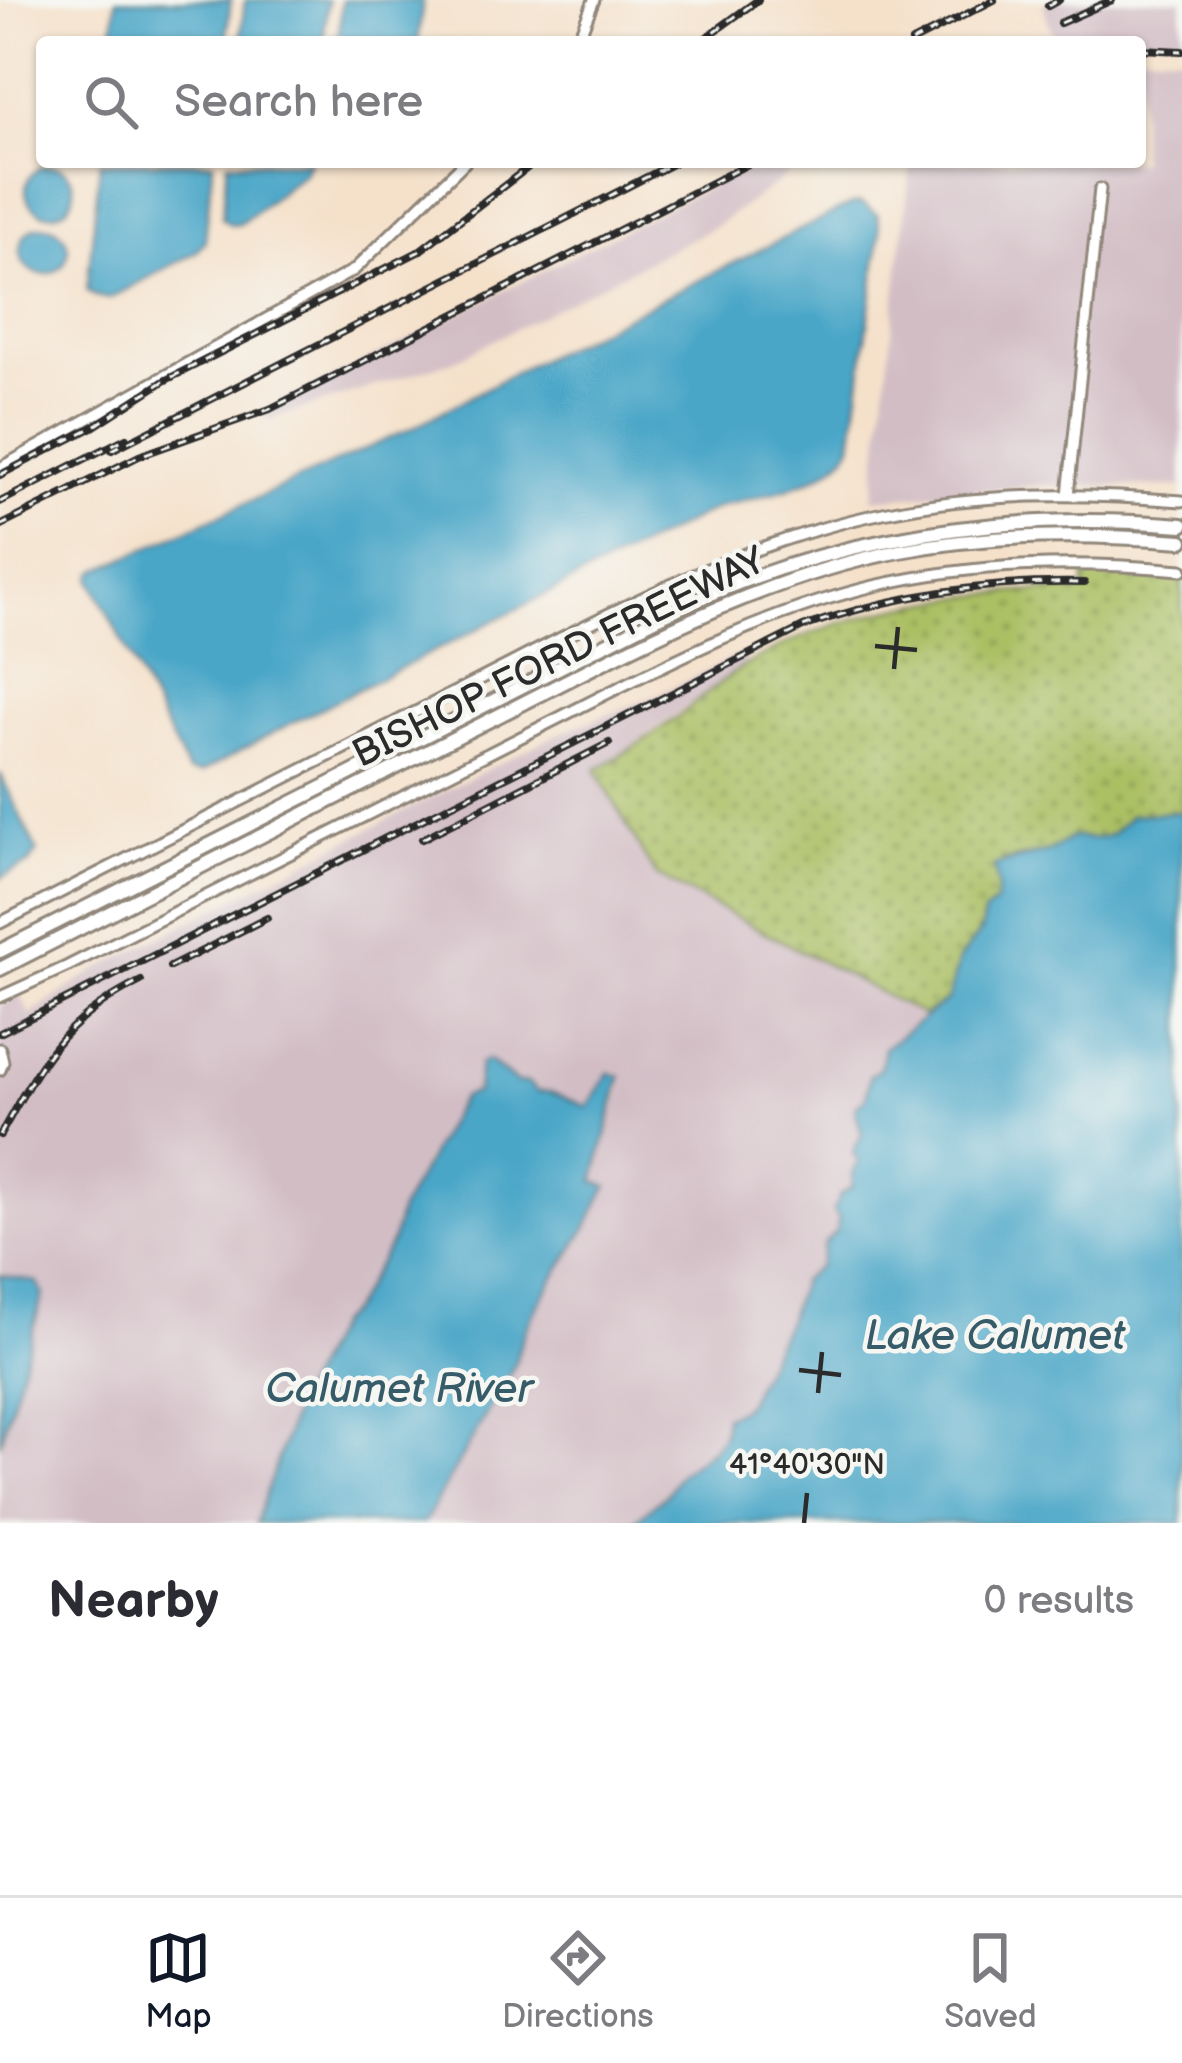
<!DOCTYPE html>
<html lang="en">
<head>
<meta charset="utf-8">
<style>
  body { margin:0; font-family:"Balsamiq Sans",sans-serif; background:#f7f7f7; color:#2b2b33 }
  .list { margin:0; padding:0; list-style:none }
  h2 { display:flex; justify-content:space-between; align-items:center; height:156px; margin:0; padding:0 48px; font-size:51px }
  h2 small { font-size:39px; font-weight:400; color:#7c7c81 }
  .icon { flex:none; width:66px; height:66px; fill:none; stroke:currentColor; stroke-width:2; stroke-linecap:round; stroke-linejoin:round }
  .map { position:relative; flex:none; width:1182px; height:1523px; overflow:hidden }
  .search { position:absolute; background:#fff; box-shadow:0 3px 9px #0004; left:36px; right:36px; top:36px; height:132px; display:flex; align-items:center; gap:30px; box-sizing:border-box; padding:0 42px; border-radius:12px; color:#7c7c81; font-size:45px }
  .sheet { height:372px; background:#fff }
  nav { display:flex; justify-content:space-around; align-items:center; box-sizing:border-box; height:168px; border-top:3px solid #e1e1e2; background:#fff; font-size:33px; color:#7c7c81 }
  nav a { display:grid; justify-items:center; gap:6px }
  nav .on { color:#111827 }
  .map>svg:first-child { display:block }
  .industrial { fill:#d2bdc5 }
  .grass { fill:url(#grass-dots); stroke:#6b7547; stroke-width:3 }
  .water { fill:#49a6c7; stroke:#3a6879; stroke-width:3 }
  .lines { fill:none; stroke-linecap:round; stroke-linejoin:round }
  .minor-casing { stroke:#90867a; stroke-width:15 }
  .highway-casing { stroke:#90867a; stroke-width:18 }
  .minor { stroke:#fff; stroke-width:9 }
  .highway { stroke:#fff; stroke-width:12 }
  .rail-casing { stroke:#2b2b2b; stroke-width:8 }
  .rail { stroke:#f6f6f2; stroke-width:3; stroke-dasharray:9; stroke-linecap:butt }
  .ticks { fill:none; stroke:#2b2b2b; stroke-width:4.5 }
  .labels { text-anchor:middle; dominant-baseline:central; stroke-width:9; stroke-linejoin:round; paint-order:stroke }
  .street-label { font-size:39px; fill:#2b2b2b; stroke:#f6f6f2 }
  .water-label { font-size:42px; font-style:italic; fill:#375c69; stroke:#f6f6f2 }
  .ticks-label { font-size:30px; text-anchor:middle; fill:#2b2b2b; stroke:#f6f6f2; stroke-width:9; stroke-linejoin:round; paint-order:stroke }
</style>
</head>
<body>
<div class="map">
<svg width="1182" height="1523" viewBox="0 0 1182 1523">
  <defs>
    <pattern id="grass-dots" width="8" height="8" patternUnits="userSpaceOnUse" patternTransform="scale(3)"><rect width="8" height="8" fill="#abbf63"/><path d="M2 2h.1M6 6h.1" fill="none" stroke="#8b9b52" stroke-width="1.8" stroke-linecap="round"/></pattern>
  </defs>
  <rect width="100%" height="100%" fill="#f6f6f2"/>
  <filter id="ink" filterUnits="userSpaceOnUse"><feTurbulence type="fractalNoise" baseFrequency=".00833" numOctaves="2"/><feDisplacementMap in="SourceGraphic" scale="24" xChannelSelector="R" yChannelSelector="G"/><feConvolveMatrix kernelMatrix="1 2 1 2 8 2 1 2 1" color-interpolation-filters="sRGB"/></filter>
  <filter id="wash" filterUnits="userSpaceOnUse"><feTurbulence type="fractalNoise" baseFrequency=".004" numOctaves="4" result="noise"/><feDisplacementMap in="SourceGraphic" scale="48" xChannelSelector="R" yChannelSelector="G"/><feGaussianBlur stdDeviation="2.7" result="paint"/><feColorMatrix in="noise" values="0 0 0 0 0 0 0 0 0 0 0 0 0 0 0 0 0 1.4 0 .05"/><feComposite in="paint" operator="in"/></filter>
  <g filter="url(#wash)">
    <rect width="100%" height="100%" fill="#f5e1ca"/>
    <path class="industrial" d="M1051,0H1182V39L1056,35L1051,30L1043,4Z
      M1140,53L1182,55V487L1041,485L873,499L911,162H1140Z
      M757,162H806L716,226L453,361L268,420L264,413Z
      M741,654L747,664L596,771L655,875L923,1015L884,1048L880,1069L870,1075L866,1097L855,1109L862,1134L857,1169L852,1175L855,1182L835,1207L839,1218L837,1231L823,1247L819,1266L801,1282L790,1315L747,1402L732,1415L712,1449L632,1523H424L515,1364L519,1343L541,1295L585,1230L607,1187L593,1182L622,1083L616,1072L608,1073L588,1107L550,1092L537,1093L480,1063L477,1092L426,1157L400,1210L392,1240L351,1310L337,1323L299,1396L256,1523H0V1444L42,1294L37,1282L0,1275V1004L20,994L30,1014L95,971L426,800L558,734L655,696Z"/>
    <path class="grass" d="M1085,574L1182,578V812L1131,815L1111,835L1094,839L1071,837L1050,851L1003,861L995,903L984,913L981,930L959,960L948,999L923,1015L655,875L596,770C625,753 653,735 680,715C702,698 722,679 746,665C845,606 972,590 1084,590Z"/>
    <path class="water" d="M116,0H231L226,42H112Z
      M245,0H328L323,42H240Z
      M342,0H423L418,42H338Z
      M100,162H213L205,241L196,252L109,299L95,296L87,290Z
      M228,162H309L304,173L240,224L231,225L222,218Z
      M26 190a24 24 0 1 1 48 0a24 24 0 1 1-48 0Z
      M861,203L878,215L880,233L852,445C835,482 757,498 721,506L282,728L201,773L188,772L91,580L94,572L414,427L529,365L852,204Z
      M20 250a24 24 0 1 1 48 0a24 24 0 1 1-48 0Z
      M0,773L37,851L30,863L0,878Z
      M1182,812V1523H632L668,1493L679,1474L712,1449L723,1434L725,1416L739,1410L747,1402L790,1315L801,1281L819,1266L824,1244L836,1231L839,1218L833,1211L840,1195L853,1186L852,1175L858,1162L853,1152L862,1134L855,1108L866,1097L870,1075L880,1069L884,1048L948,999L959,960L981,931L984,913L995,903L998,889L994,866L1050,851L1072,837L1094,839L1111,835L1131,815Z
      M488,1060L517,1083H528L537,1092H550L588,1107L609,1073L621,1076L594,1182L608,1186C598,1200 594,1215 586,1229C559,1273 525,1312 515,1364L424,1523H256L299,1396L337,1323L351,1310L392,1241L400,1210L462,1097L477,1092L480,1063Z
      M0,1275L37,1282L43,1294L0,1444Z"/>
  </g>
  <g filter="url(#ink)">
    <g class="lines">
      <g class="minor-casing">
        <path id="minor" d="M577,42L594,0
          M0,468L354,270L465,162
          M1068,495L1100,189
          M0,923C152,846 304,769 455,692C594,622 729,545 883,513C982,492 1081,493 1182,501
          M0,997L68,966C220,889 371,813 523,736C637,679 749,616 874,586C976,562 1078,561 1182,570
          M0,1049L3,1062L0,1070"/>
      </g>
      <g class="highway-casing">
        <path id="highway" d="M0,951L655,619C822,537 997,510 1182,525
          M0,969C163,886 325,803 488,721C621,654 753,579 900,551C994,533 1088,534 1182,541"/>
      </g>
      <use href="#minor" class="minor"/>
      <use href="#highway" class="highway"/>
      <g class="rail-casing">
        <path id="rail" d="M1048,6L1059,0
          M1060,23L1112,0
          M700,42L758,0
          M912,42L994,0
          M1140,49L1182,51
          M112,450L676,162
          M0,475L93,427L164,381L418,252L535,162
          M0,502L126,438
          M0,526L139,456L270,409L752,162
          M422,839L609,743
          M170,967L267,918
          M0,1033L803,627C892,595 989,581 1084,583
          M0,1135C43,1060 59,1022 141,981"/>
      </g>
      <use href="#rail" class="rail"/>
    </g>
  </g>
  <path class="ticks" d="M875,646L917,650M894,669L898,627M799,1370L841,1375M818,1393L822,1352M804,1523L807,1493"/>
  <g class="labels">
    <g class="street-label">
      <text transform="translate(559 658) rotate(-26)">BISHOP FORD FREEWAY</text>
    </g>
    <g class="water-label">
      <text x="995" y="1336">Lake Calumet</text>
      <text x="399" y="1389">Calumet River</text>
    </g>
  </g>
  <g class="ticks-label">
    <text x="807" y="1474">41°40'30"N</text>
  </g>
</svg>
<div class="search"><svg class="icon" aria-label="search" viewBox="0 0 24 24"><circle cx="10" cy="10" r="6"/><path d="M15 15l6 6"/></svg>Search here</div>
</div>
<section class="sheet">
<h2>Nearby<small>0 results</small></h2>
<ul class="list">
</ul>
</section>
<nav>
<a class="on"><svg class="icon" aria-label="map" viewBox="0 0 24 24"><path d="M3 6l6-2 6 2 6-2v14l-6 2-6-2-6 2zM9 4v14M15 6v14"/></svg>Map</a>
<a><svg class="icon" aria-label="directions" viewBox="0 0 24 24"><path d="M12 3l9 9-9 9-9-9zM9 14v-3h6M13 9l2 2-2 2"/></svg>Directions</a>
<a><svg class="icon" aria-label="saved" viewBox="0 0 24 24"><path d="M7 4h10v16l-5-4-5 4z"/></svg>Saved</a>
</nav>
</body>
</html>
